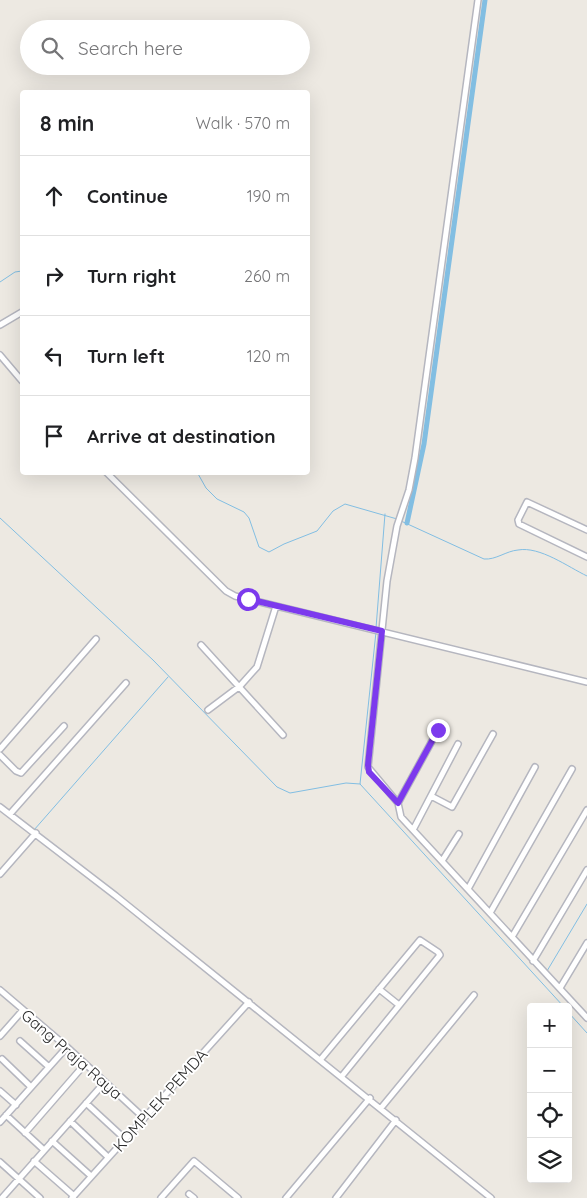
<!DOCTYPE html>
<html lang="en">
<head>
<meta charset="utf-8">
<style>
  body { margin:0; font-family:Quicksand,sans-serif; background:#f2f2f2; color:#202124 }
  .controls { position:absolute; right:15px; bottom:15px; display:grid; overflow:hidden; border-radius:5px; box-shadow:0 5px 20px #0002 }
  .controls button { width:45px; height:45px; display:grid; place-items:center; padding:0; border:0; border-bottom:1px solid #e0e0e0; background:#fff; color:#202124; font:25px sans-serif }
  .stop { position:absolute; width:15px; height:15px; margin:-11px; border:4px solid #7c3aed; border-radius:50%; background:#fff }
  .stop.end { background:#7c3aed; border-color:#fff; box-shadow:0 1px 5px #0008 }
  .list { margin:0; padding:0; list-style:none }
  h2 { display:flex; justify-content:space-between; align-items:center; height:65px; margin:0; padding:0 20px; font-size:21px }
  h2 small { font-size:16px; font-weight:400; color:#757577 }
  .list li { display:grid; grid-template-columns:32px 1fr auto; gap:15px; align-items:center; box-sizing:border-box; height:80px; padding:0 20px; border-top:1px solid #e0e0e0 }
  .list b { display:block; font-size:19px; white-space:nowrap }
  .list em { font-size:16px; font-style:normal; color:#757577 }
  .icon { flex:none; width:28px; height:28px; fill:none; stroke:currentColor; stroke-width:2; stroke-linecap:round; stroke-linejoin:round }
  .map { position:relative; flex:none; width:587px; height:1198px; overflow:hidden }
  .search { position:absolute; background:#fff; box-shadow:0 5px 20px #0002; left:20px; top:20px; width:290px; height:55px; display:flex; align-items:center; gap:12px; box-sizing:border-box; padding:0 18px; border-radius:28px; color:#757577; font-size:19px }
  .panel { position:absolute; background:#fff; box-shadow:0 5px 20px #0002; left:20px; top:90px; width:290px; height:385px; border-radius:5px }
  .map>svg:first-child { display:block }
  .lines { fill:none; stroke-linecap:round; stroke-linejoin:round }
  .stream { stroke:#82bee2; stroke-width:1 }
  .canal { stroke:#82bee2; stroke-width:5 }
  .street-casing { stroke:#b5b6bf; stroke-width:8 }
  .street { stroke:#fff; stroke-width:5 }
  .route { stroke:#7c3aed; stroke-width:6 }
  .labels { text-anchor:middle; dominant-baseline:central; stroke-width:4; stroke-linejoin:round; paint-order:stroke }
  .street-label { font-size:16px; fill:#2d2d2d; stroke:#fff }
</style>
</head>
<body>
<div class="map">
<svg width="587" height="1198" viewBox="0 0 587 1198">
  <rect width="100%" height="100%" fill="#ede9e2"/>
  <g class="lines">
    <path class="stream" d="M0,282L15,272L22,271
      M197,472L206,488L217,499L244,512L249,518L259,547L269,552L284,544L317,531L333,511L345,504L397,519
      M0,518L153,660L277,787L290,793L346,783L360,784
      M401,521L484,559C496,560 506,551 518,550C540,546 568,567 587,576
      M376,628L385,514
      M376,632L360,784L564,1007
      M34,830L168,677
      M0,870L32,833
      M547,971L587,904
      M568,1012L587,1033"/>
    <path class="canal" d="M407,523L424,444L485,0"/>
    <g class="street-casing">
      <path id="street" d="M478,0L415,458L409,490L397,526L387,581L368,767L398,803L401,817L587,1018
        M0,325L22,312
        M0,355L22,381
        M106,472L226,591L235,596L587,682
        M587,530L527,502L518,520L519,524L587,557
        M201,645L283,735
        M208,710L240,686L257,667L276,606
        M0,749L96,639
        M0,755L16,771L21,773L64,726
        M431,796L452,807L493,734
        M398,803L438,730
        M0,807L116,896L491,1198
        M10,814L126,683
        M413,830L458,744
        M442,861L459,834
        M0,874L36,833
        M468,889L535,767
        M490,913L572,769
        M512,937L587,810
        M533,961L587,870
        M560,988L587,943
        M379,989L399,1005
        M0,990L67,1047L144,1118
        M0,1036L23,1010
        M20,1041L49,1067
        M2,1059L31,1087
        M321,1059L420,940L438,952L440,955L342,1076
        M0,1091L16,1105
        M86,1103L125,1139
        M381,1108L474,995
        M6,1115L44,1150
        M70,1121L108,1157
        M0,1122L67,1047
        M25,1133L85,1064
        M52,1141L91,1176
        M34,1161L74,1196
        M0,1162L40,1198
        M189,1194L194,1198
        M2,1198L105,1082
        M72,1198L249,1002
        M161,1198L194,1161L238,1198
        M286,1198L370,1098
        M336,1198L396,1120"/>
    </g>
    <use href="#street" class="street"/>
  </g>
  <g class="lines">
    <path class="route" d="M248,599L382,631L368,765L369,772L398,803L438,730"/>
  </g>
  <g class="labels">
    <g class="street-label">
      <text transform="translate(72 1054) rotate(41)">Gang Praja Raya</text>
      <text transform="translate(160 1100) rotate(-48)">KOMPLEK PEMDA</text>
    </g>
  </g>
</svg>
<div class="controls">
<button>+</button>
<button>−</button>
<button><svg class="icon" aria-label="locate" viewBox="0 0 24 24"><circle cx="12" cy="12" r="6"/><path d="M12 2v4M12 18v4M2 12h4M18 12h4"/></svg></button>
<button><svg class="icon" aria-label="layers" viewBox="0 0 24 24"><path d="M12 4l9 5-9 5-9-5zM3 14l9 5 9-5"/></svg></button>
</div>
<div class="stop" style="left:248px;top:599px"></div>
<div class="stop end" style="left:438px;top:730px"></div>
<div class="search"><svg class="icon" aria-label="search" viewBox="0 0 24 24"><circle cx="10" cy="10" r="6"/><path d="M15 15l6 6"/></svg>Search here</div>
<section class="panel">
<h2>8 min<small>Walk · 570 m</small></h2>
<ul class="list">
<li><svg class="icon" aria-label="ahead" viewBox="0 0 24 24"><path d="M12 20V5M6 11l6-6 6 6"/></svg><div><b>Continue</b></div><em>190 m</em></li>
<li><svg class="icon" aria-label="right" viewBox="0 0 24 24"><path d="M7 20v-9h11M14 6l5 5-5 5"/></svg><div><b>Turn right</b></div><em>260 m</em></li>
<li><svg class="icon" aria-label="left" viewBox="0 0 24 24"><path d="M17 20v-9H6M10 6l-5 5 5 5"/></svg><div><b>Turn left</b></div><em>120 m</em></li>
<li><svg class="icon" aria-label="arrive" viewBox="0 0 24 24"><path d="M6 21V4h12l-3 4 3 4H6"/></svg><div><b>Arrive at destination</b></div></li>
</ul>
</section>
</div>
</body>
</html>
